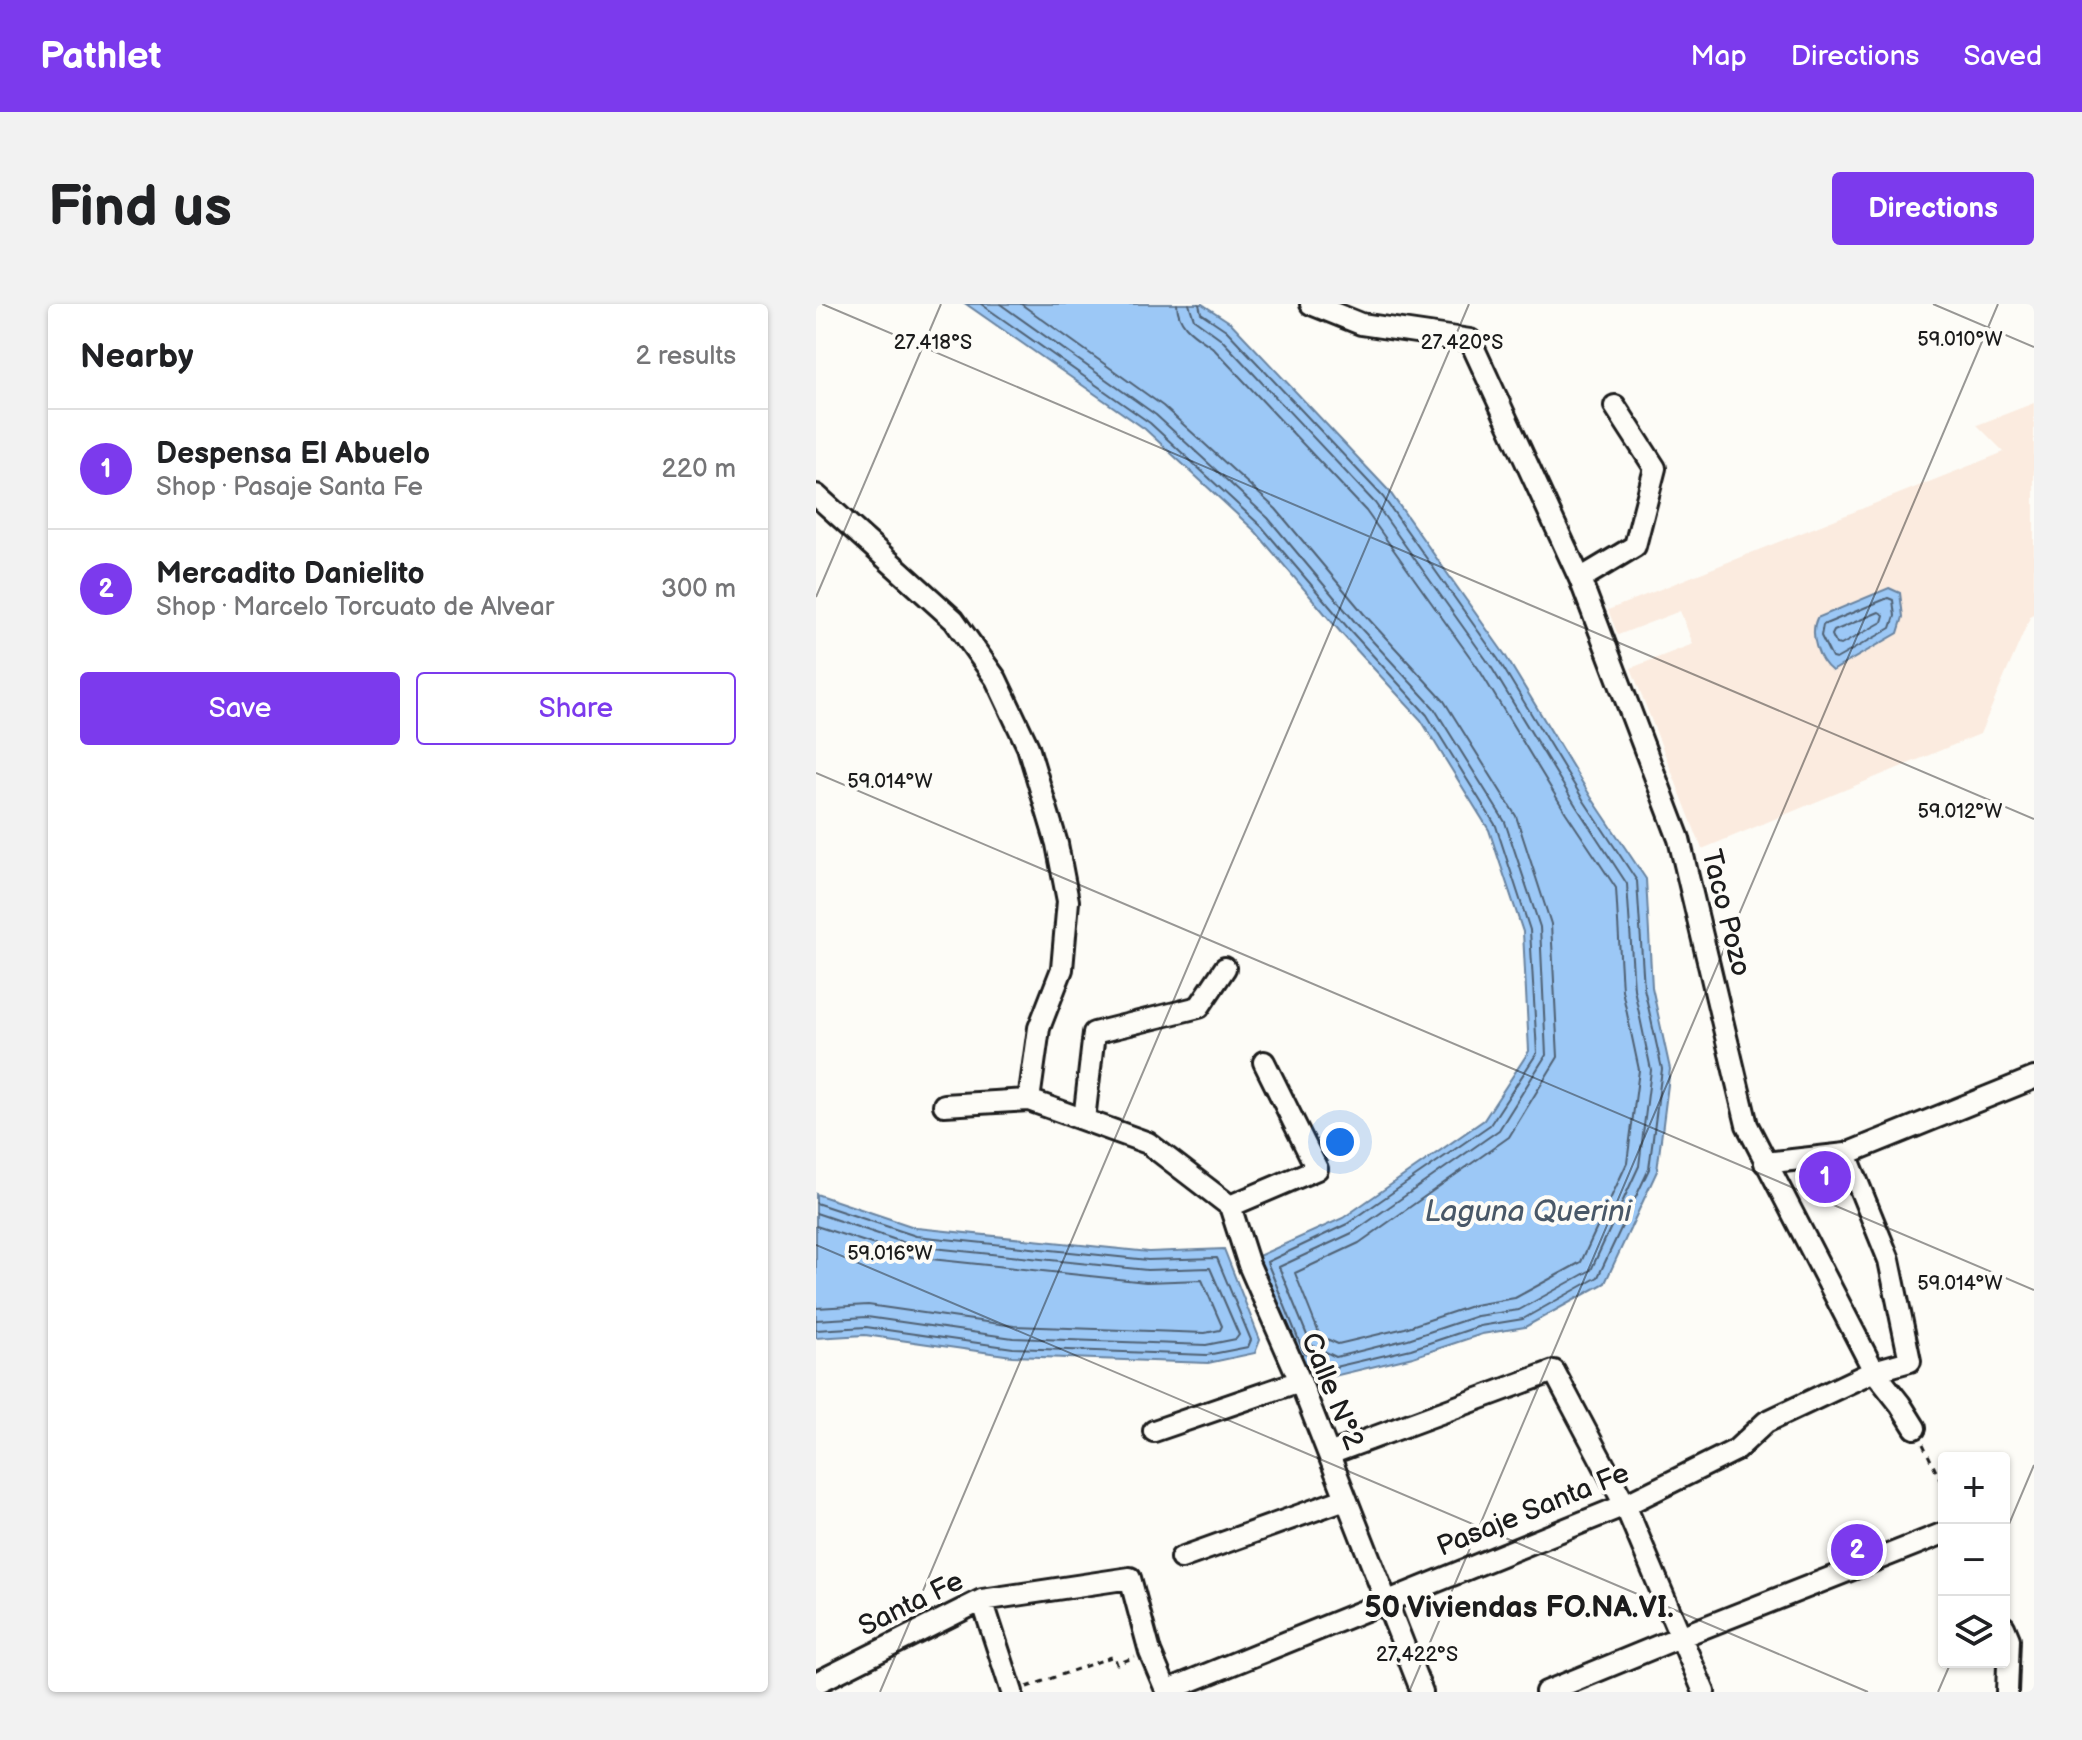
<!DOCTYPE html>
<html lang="en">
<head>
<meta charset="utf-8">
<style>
  body { margin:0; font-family:"Balsamiq Sans",sans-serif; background:#f2f2f2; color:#202124 }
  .controls { position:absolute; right:24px; bottom:24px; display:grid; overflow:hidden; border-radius:8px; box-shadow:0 2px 6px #0004 }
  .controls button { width:72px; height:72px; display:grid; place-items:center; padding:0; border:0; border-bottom:2px solid #e0e0e0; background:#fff; color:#202124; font:40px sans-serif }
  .you { position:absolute; left:524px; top:838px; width:28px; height:28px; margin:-20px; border:6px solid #fff; border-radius:50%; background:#1a73e8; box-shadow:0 0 0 12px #1a73e833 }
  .badge { display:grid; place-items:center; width:52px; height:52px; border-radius:50%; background:#7c3aed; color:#fff; font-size:26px; font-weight:700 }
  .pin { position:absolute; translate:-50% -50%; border:4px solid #fff; box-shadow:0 2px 8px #0006 }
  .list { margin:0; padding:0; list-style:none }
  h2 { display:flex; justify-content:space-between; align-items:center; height:104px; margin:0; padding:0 32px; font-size:34px }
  h2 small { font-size:26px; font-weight:400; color:#757577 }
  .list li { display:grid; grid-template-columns:52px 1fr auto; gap:24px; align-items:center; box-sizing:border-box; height:120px; padding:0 32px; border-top:2px solid #e0e0e0 }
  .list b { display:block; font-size:30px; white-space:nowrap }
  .list p { margin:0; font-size:26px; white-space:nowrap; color:#757577 }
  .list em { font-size:26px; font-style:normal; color:#757577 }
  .actions { display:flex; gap:16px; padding:24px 32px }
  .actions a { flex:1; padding:18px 0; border:2px solid #7c3aed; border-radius:8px; text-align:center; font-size:28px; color:#7c3aed }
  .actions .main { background:#7c3aed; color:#fff }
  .icon { flex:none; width:44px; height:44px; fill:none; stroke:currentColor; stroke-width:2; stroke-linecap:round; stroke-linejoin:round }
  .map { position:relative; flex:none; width:1218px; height:1388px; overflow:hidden; border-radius:8px }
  header { display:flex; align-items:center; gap:48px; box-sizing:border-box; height:112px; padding:0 40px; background:#7c3aed; color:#fff }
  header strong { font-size:38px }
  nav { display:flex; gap:44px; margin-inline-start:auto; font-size:28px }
  .intro { display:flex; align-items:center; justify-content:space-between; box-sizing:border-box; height:192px; padding:0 48px }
  h1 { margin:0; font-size:56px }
  .button { padding:20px 36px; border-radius:8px; background:#7c3aed; color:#fff; font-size:28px; font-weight:700 }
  main { display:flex; gap:48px; padding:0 48px }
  aside { flex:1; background:#fff; border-radius:8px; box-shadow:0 2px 6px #0004 }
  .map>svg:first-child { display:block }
  .built { fill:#fbebdf }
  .water { fill:#9cc8f6; stroke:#69839f; stroke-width:2 }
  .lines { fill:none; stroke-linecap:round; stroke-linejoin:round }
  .shore { stroke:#4f6173; stroke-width:2 }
  .minor-casing { stroke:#1c1c1c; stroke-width:26 }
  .path { stroke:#1c1c1c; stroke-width:3; stroke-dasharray:6 6; stroke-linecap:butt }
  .minor { stroke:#fdfcf7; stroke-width:20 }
  .ticks { fill:none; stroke:#1c1c1c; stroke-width:2; stroke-opacity:0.45 }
  .labels { text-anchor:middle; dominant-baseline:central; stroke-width:8; stroke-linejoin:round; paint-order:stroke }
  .street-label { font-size:28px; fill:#1c1c1c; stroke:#fdfcf7 }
  .water-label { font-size:30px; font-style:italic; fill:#495868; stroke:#fdfcf7 }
  .neighbourhood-label { font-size:30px; font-weight:bold; fill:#1c1c1c; stroke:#fdfcf7 }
  .ticks-label { font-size:20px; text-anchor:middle; fill:#1c1c1c; stroke:#fdfcf7; stroke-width:8; stroke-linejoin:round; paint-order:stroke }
</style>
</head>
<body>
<header>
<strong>Pathlet</strong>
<nav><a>Map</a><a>Directions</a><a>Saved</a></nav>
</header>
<div class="intro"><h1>Find us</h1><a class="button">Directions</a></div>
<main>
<aside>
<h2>Nearby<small>2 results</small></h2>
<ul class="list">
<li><span class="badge">1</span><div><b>Despensa El Abuelo</b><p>Shop · Pasaje Santa Fe</p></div><em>220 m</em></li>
<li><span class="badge">2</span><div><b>Mercadito Danielito</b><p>Shop · Marcelo Torcuato de Alvear</p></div><em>300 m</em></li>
</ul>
<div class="actions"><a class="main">Save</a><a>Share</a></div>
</aside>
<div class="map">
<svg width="1218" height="1388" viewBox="0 0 1218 1388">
  <rect width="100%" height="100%" fill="#fdfcf7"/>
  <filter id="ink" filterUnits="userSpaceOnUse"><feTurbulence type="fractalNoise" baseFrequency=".0125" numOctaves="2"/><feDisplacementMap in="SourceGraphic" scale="16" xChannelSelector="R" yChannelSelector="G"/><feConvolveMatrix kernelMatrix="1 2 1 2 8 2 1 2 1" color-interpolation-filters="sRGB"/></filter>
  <g filter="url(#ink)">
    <path class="built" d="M1218,99V310L1215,311L1164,430L886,545L815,364L877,340L864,307L802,331L792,306L1188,148L1161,121Z"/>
    <path class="water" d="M150,0H386L415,19L573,187L689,351L775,493L830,575L836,683L854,765L841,867L789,979L709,1023L666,1030L597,1053L518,1072L482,1056L438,954L527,914L668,816L713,747L707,628L673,526L605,416L526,330L440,228L329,125Z
      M1073,284L1084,289L1087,313L1082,329L1016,367C1002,356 993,331 1001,314Z
      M0,890L101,924L333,948L408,945L444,1036L439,1049L392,1059L196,1052L49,1031L0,1034Z"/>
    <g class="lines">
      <path class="shore" d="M165,0L334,119L446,223L532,324L611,411L680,522L714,626L721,749L674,821L531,920L451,958L488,1049L519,1063L595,1045L664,1022L707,1015L782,973L833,865L846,765L828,684L821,577L768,497L682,355L567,193L410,26L385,9L383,0
        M184,0L340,111L452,214L539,318L618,404L689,518L724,623L730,751L683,826L536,929L463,963L495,1041L520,1053L592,1035L661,1012L703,1006L775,966L823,862L835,766L818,685L811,580L760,502L674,361L559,199L404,34L378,15L373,0
        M205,0L347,102L460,205L548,310L628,397L700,512L735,620L742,753L693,833L543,939L479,969L504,1032L522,1040L589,1024L658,1001L699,994L765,958L811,859L823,766L806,686L800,584L750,509L664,367L550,207L396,43C379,31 362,23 361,0
        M1072,294L1077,296L1079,312L1075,324L1020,355L1016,354L1005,332L1007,321Z
        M1063,308L1068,311L1066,318L1025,341L1020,340L1016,331L1018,327Z
        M0,899L100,932L332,956L401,954L435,1036L432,1043L391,1051L197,1044L50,1023L0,1026
        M0,909L98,942L331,966L394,964L423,1031L420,1035L390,1041L197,1034L51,1013L0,1016
        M0,922L96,953L330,978L386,976L406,1022L404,1026L389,1029L198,1022L52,1001L0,1004"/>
      <g class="minor-casing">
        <path id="minor" d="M495,0L545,20L654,36L764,275L863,535L931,821L1058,1067L1084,1100L1099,1124
          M0,191L138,316L180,375L212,443L241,540L252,597L246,665L223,724L213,796L332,839L414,902L433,961L484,1077L606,1388
          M764,275L819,242L839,164L799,102
          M128,801L213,796
          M268,816L278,729L383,703L409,664
          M949,859L1030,850L1218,774
          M414,902L501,865L448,758
          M338,1127L484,1077
          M513,1150L738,1067L809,1201L888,1388
          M365,1254L529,1195
          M166,1296L196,1388
          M1188,1323L1193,1335L1191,1388
          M0,1379L166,1296L314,1274L334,1348L351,1388
          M350,1387L809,1201L920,1146L950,1118L1058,1067L1094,1057L1073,956L1030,850
          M730,1388L864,1333L1128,1229"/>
      </g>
      <path class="path" d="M1107,1140L1128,1184
        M211,1383L298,1352L301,1360L319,1353"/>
      <use href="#minor" class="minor"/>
    </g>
  </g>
  <path class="ticks" d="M6,0L1218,515M1117,0L1218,43M0,293L125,0M0,469L1218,986M0,941L1052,1388M1188,1232L1218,1161M64,1388L653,0M593,1388L1182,0M1122,1388L1135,1358"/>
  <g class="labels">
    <g class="street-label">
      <text transform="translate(910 609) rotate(76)">Taco Pozo</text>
      <text transform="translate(516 1087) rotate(68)">Calle N°2</text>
      <text transform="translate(717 1206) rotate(-22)">Pasaje Santa Fe</text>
      <text transform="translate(95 1300) rotate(-26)">Santa Fe</text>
    </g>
    <g class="water-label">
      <text x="712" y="908">Laguna Querini</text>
    </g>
    <g class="neighbourhood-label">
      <text x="703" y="1304">50 Viviendas FO.NA.VI.</text>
    </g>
  </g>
  <g class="ticks-label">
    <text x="1144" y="42">59.010°W</text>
    <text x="117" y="45">27.418°S</text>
    <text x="646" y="45">27.420°S</text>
    <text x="74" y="484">59.014°W</text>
    <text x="1144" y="514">59.012°W</text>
    <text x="74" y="956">59.016°W</text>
    <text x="1144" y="986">59.014°W</text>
    <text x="601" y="1357">27.422°S</text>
  </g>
</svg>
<div class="controls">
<button>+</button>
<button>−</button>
<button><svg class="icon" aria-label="layers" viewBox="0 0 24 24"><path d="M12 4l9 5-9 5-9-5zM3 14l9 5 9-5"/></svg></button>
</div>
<div class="you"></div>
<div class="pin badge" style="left:1009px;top:873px">1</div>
<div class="pin badge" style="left:1041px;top:1246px">2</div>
</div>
</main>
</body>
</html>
